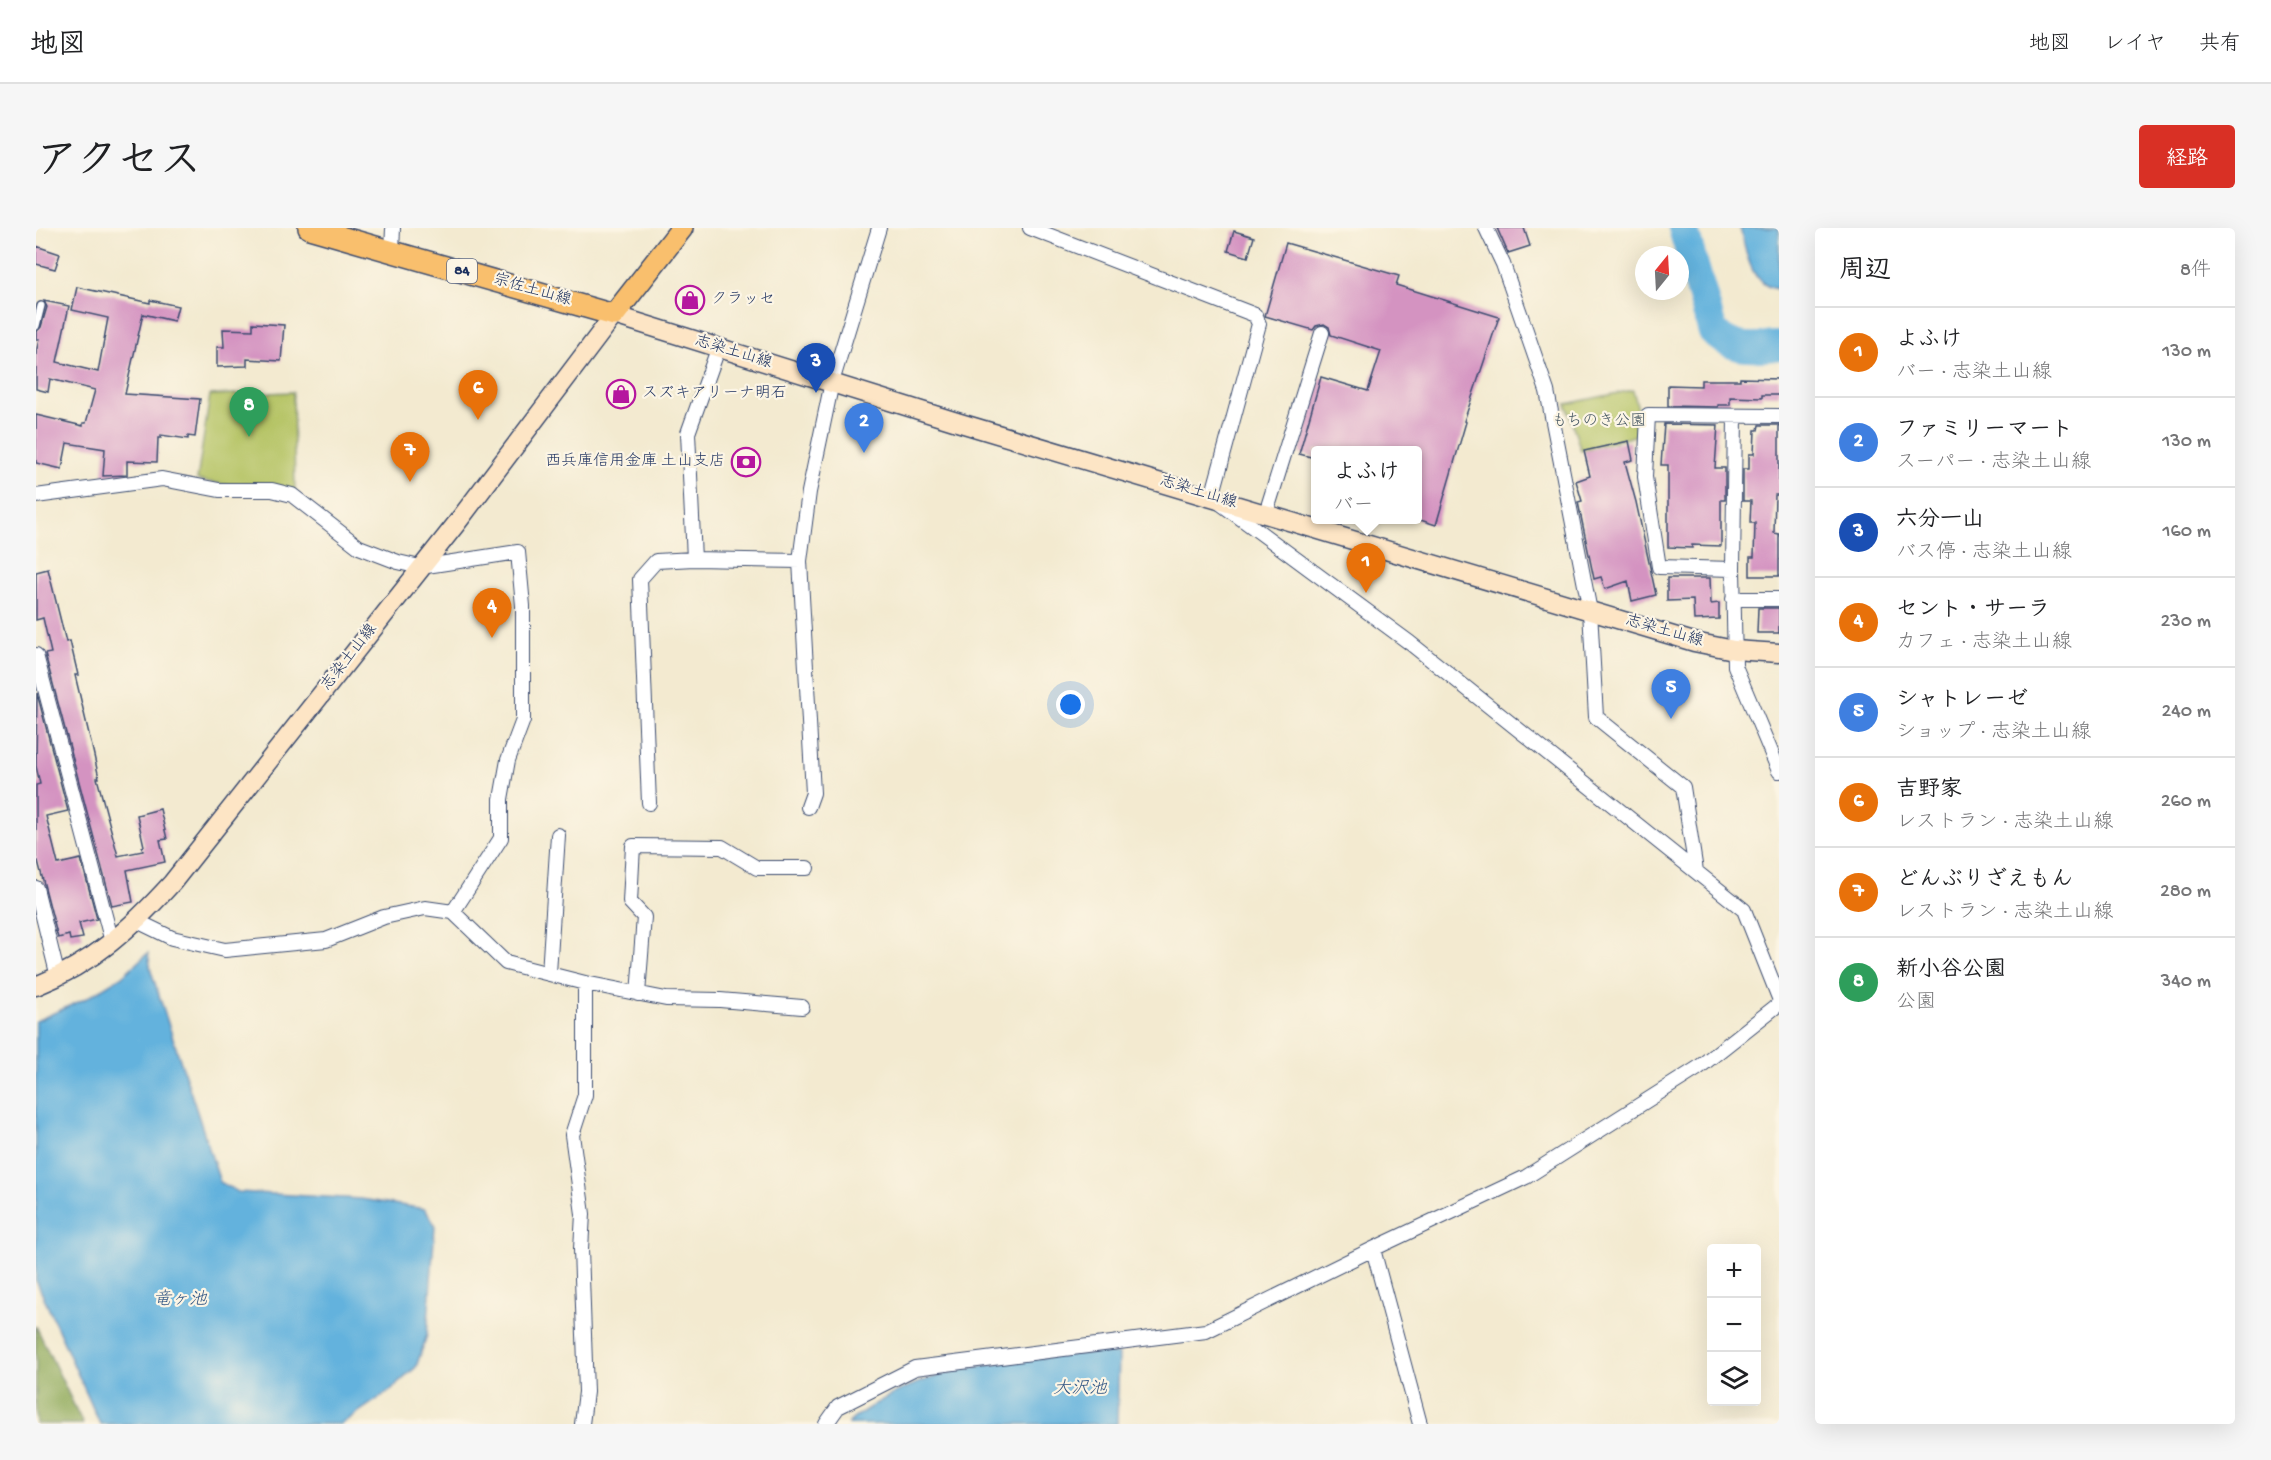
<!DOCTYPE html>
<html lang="ja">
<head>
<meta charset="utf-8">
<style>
  body { margin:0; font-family:"Gochi Hand","Klee One",sans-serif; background:#f6f6f6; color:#202124 }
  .controls { position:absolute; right:18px; bottom:18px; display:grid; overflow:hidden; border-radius:6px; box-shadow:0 6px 24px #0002 }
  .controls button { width:54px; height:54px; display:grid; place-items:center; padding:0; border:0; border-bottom:2px solid #e0e0e0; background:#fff; color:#202124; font:30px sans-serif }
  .compass { position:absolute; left:1599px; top:18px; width:54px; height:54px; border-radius:50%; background:#fff; box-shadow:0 6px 24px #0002; rotate:18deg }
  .you { position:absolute; left:1035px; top:477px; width:21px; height:21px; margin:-15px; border:4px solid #fff; border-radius:50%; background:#1a73e8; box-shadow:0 0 0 9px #1a73e833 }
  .badge { display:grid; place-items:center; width:39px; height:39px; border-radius:50%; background:#d93025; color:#fff; font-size:20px; font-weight:700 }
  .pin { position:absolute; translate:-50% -50px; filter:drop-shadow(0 2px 3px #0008) }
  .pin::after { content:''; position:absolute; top:32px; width:21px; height:18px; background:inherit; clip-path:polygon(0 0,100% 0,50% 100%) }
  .popup { position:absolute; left:1275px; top:218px; width:111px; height:78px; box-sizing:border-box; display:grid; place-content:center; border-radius:6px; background:#fff; filter:drop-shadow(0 2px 4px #0005); font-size:20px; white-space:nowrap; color:#757577 }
  .popup b { font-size:22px; color:#202124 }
  .popup::after { content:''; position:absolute; left:50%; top:100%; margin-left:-12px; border:12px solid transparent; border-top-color:#fff }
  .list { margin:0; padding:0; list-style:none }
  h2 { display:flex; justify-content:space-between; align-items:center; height:78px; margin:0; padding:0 24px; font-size:26px }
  h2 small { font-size:20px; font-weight:400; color:#757577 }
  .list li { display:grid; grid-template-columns:39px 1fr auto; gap:18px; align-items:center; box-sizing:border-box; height:90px; padding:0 24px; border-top:2px solid #e0e0e0 }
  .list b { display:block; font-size:22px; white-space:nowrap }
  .list p { margin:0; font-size:20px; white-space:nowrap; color:#757577 }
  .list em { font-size:20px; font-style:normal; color:#757577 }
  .icon { flex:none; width:33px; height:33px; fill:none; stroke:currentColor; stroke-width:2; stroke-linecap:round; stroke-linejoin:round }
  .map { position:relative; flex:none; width:1743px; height:1196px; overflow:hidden; border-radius:6px }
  header { display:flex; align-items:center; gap:36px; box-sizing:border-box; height:84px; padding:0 30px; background:#fff; border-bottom:2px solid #e0e0e0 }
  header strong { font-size:28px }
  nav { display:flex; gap:33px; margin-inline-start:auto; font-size:21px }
  .intro { display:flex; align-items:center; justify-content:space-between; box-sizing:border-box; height:144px; padding:0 36px }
  h1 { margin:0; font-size:42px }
  .button { padding:15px 27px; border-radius:6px; background:#d93025; color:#fff; font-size:21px; font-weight:700 }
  main { display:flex; gap:36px; padding:0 36px }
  aside { flex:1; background:#fff; border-radius:6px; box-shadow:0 6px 24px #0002 }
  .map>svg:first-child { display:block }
  .green { fill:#b6c466; stroke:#687a62; stroke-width:1.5 }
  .forest { fill:#90aa5b; stroke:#566c5c; stroke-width:1.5 }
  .water { fill:#63b2dd; stroke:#3f709e; stroke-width:1.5 }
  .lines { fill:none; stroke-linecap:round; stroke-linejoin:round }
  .river { stroke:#63b2dd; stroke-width:30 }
  .building { fill:#d493c1 }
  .service-casing { stroke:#3b4b6f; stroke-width:10 }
  .minor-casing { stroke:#3b4b6f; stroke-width:16 }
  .secondary-casing { stroke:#3b4b6f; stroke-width:21 }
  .primary-casing { stroke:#3b4b6f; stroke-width:24 }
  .service { stroke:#fff; stroke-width:7 }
  .minor { stroke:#fff; stroke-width:14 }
  .secondary { stroke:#fde5c5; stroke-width:18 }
  .primary { stroke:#f9bf6d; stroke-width:21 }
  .labels { text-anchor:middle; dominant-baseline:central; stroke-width:4.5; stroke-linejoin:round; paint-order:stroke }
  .shield { fill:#fcf5e5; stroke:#5e6a86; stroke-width:1.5 }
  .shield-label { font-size:15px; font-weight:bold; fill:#1b2f5e }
  .street-label { font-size:16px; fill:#1b2f5e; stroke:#fcf5e5 }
  .poi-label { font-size:16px; fill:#1b2f5e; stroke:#fcf5e5; text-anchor:start }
  .park-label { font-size:16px; fill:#425460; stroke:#fcf5e5 }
  .water-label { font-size:18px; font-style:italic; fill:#315684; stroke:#fcf5e5 }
</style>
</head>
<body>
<header>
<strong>地図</strong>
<nav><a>地図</a><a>レイヤ</a><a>共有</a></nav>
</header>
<div class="intro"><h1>アクセス</h1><a class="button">経路</a></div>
<main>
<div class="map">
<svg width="1743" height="1196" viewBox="0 0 1743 1196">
  <rect width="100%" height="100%" fill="#fcf5e5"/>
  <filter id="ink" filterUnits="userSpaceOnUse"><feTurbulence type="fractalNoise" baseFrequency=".0167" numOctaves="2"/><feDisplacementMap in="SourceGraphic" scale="12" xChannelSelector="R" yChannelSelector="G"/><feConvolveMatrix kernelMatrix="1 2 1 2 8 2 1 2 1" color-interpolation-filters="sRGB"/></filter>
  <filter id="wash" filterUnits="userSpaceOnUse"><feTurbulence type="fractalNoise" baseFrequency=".008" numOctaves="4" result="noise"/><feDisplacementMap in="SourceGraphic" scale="24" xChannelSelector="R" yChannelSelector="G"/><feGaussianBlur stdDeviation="1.35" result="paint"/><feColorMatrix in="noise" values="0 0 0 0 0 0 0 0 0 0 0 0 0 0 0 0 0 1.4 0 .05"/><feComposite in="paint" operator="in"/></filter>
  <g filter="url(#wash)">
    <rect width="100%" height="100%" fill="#f3ead0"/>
    <path class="green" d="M1597,162L1602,181V207L1545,223L1530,176Z
      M257,164L259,263L191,257L161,252L174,167Z"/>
    <path class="forest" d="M0,1098L47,1196H0Z"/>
    <path class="water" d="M1704,0H1743V61C1714,59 1710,23 1704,0Z
      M112,725L115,743L184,954L202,964L325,971L389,981L399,997L391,1107L380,1139L355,1162L305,1196H64L0,1052V793L51,770L85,749Z
      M1063,1124L1083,1126L1081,1196H812C820,1187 831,1181 841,1175C908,1134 987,1132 1063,1124Z"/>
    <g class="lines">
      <path class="river" d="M1647,0L1677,104C1701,124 1714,119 1743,118"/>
    </g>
    <g id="blocks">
      <path class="building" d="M1461,0H1488L1494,18L1472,25Z
        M1198,3L1218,9L1212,29L1192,23Z
        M1250,15L1363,48L1360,57L1463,89L1428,193L1430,194L1400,297L1381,291V222H1279V230L1263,226L1285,149L1332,163L1345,123L1295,107L1293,99L1288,96L1280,98L1277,102L1229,88Z
        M0,18L24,26L19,41L0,36Z
        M41,59L114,75V72L142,78L138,93L107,86L89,166L164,171L159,209L152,208V211L125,207V210H122L121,234L91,233V247L67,248L69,221L31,215L26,241L0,235V187L47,198V195H50L59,162L14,151L12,164L0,161V125L3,111H0V104L5,99L11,79L8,73L33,78L21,134L62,144L72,90L36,82Z
        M217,95L248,97L245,133L211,131V138L181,139V119H188L187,101L217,102Z
        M1704,150L1743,151V167H1726V170L1694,169V177H1682V179L1632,178V157L1665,158V152H1704Z
        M1628,196L1682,197L1679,240H1689V272H1685V318L1656,317V320L1632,319V237H1625Z
        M1723,197H1743V267H1739L1738,305L1743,306V348H1714V329H1718L1719,295H1714L1715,273H1707V241H1713V226H1718L1719,202H1722Z
        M1593,213L1597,232L1589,234L1600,274L1620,367L1596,373L1592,353L1569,361L1565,349L1558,351L1542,274L1546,273L1540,253L1554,248L1548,223Z
        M12,341L30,414L34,413L42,447H39L57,523L63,550H61L82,628L107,623L106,619L108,618L101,587L124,581L131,611L124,612L129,634L91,642L97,674L76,678L9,426L15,425L7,390L0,392V344Z
        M1631,350H1674L1675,376L1683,375V391L1658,392L1657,372L1631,373Z
        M1722,380H1743V405H1721Z
        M1,465L32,583L10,588L22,636L45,631L61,691L43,695L47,710L34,712L33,707L22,710L2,633H0V557L4,556L0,538Z"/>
    </g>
  </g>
  <g filter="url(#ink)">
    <use href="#blocks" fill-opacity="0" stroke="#3b4b6f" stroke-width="1.5"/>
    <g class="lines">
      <g class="service-casing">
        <path id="service" d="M0,98L5,78"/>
      </g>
      <g class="minor-casing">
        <path id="minor" d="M994,0L1219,87L1223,96L1176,269L1374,415L1708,682L1743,770
          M1450,0L1467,36L1511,163L1554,383L1560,489L1647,559L1660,643
          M356,23L357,0
          M1699,188L1697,341L1699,438L1743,543
          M0,268L126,251L183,262H236L256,267L323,319L362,334L384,339L482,324L487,378V492L472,532L465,571V610L417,684L389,680L348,689L290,712L189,722L136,710L101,693
          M1230,285L1286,105
          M658,331L652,205L682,121
          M1697,341L1623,339L1609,249L1612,187L1743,188
          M1697,371H1743
          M0,427L76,714
          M613,575L604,351L620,333L658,331L764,333
          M772,579L777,565L764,333L773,264L796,154L843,0
          M0,660L22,749
          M417,684L470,735L549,755V867L536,907L547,986L545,1021L550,1164L546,1196
          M513,745L522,607
          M549,755L630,771L684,772L766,779
          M602,766L608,689L594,674L597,618L686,619L721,640H771
          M1337,1021L1384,1196
          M790,1196L802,1179L879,1140L1170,1103L1337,1021L1490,949L1662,840L1743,776"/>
      </g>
      <g class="secondary-casing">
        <path id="secondary" d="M0,758C58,735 95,700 136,655L420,296L578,87L921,194L1658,414L1698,422L1743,425"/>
      </g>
      <g class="primary-casing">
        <path id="primary" d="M273,0L578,87L646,0"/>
      </g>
      <use href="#service" class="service"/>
      <use href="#minor" class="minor"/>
      <use href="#secondary" class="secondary"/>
      <use href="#primary" class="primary"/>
    </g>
  </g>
  <defs>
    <g id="shop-ring" transform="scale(1.5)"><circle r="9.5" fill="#fcf5e5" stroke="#b5179e" stroke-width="1.5"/><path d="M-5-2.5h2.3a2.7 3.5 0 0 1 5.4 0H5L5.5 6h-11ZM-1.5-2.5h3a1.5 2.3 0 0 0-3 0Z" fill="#b5179e"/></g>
    <g id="bank-ring" transform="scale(1.5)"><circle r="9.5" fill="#fcf5e5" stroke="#b5179e" stroke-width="1.5"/><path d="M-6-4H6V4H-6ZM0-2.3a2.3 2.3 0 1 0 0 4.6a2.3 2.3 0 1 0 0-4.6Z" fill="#b5179e"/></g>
  </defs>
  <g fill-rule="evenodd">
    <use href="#shop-ring" x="654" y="72"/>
    <use href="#shop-ring" x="585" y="166"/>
    <use href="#bank-ring" x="710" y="234"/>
  </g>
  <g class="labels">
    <rect class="shield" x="411" y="31" width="30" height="24" rx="4.5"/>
    <g class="shield-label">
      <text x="426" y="43">84</text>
    </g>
    <g class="street-label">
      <text transform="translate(496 63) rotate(16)">宗佐土山線</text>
      <text transform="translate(697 125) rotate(17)">志染土山線</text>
      <text transform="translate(1162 265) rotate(17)">志染土山線</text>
      <text transform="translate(1628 404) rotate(16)">志染土山線</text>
      <text transform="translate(314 430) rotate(-52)">志染土山線</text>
    </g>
    <g class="poi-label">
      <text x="675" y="72">クラッセ</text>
      <text x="606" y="166">スズキアリーナ明石</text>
      <text x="689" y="234" text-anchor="end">西兵庫信用金庫 土山支店</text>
    </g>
    <g class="park-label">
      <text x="1563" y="194">もちのき公園</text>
    </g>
    <g class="water-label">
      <text x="144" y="1072">竜ヶ池</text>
      <text x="1044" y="1161">大沢池</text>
    </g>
  </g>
</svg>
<div class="controls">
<button>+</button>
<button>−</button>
<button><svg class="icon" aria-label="layers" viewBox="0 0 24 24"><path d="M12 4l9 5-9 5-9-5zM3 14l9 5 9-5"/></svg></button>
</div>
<svg class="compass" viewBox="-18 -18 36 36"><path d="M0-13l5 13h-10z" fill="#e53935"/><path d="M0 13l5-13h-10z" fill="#757577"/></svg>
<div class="you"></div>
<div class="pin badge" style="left:1330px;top:365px;background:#e8710a">1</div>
<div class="popup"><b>よふけ</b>バー</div>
<div class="pin badge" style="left:828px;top:225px;background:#3f7fe0">2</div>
<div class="pin badge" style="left:780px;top:165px;background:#1a4fb4">3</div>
<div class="pin badge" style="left:456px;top:410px;background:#e8710a">4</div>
<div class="pin badge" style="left:1635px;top:491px;background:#3f7fe0">5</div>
<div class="pin badge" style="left:442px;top:192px;background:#e8710a">6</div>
<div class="pin badge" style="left:374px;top:254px;background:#e8710a">7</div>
<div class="pin badge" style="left:213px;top:209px;background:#2e9e5b">8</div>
</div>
<aside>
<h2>周辺<small>8件</small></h2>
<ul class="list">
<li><span class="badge" style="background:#e8710a">1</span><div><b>よふけ</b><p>バー · 志染土山線</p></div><em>130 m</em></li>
<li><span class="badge" style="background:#3f7fe0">2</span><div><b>ファミリーマート</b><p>スーパー · 志染土山線</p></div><em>130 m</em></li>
<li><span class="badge" style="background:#1a4fb4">3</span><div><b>六分一山</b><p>バス停 · 志染土山線</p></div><em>160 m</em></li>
<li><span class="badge" style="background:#e8710a">4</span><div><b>セント・サーラ</b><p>カフェ · 志染土山線</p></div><em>230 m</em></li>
<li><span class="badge" style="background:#3f7fe0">5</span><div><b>シャトレーゼ</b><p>ショップ · 志染土山線</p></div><em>240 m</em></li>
<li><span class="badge" style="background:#e8710a">6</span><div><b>吉野家</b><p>レストラン · 志染土山線</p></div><em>260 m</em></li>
<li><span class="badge" style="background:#e8710a">7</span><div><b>どんぶりざえもん</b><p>レストラン · 志染土山線</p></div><em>280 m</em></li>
<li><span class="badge" style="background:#2e9e5b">8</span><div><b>新小谷公園</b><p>公園</p></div><em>340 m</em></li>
</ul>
</aside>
</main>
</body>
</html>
